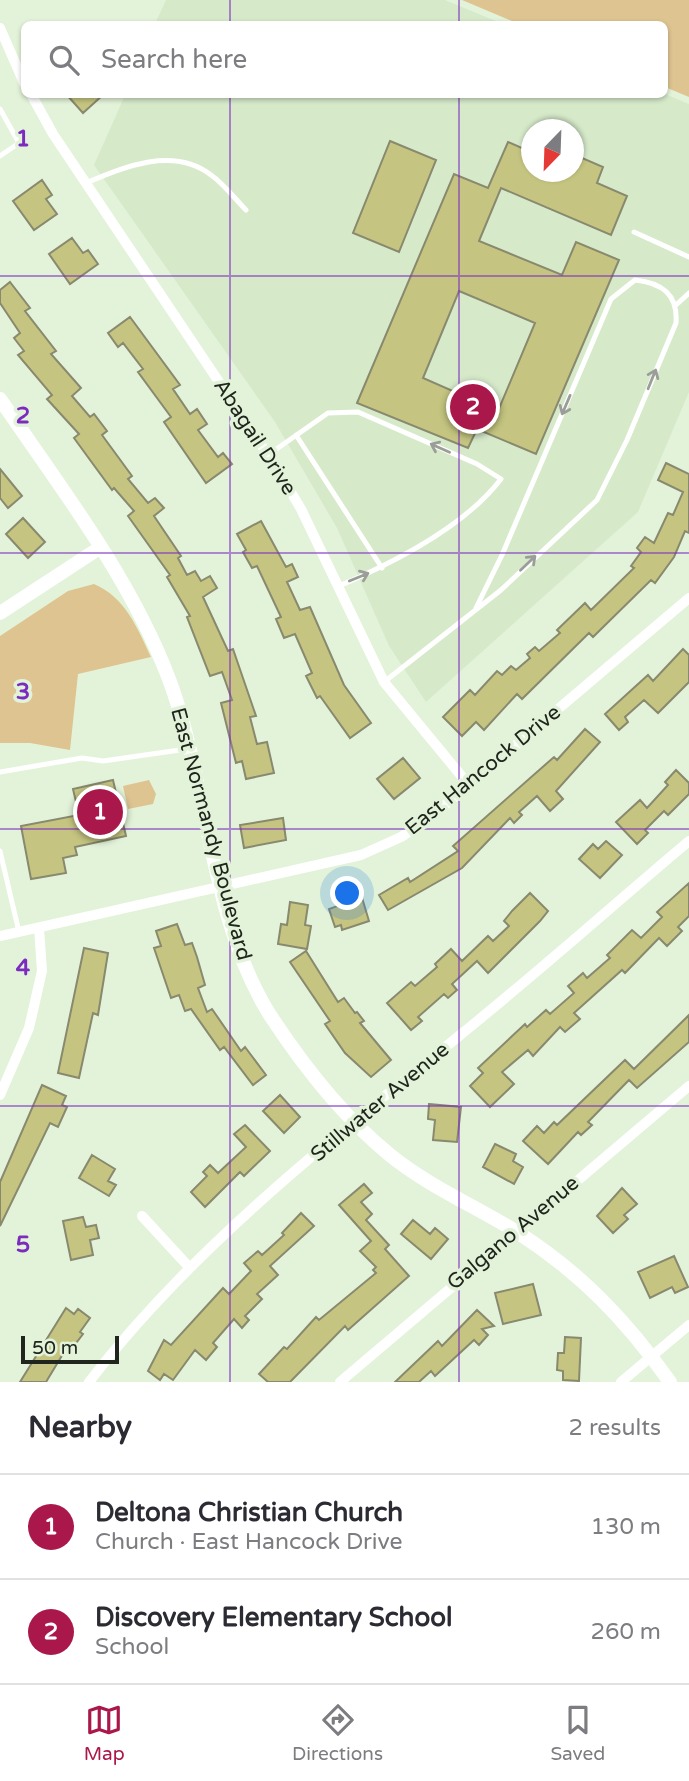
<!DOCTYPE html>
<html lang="en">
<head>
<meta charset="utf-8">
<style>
  body { margin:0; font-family:"Varela Round",sans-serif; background:#f2f2f3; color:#2b2b33 }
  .compass { position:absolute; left:521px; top:119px; width:63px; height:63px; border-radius:50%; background:#fff; box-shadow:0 2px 5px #0004; rotate:203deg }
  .scale { position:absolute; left:21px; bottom:18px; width:98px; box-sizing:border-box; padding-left:7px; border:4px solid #20261d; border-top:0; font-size:19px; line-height:24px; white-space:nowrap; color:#20261d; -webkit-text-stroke:5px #e3f3d9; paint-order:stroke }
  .you { position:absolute; left:348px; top:894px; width:24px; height:24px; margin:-18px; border:5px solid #fff; border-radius:50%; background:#1a73e8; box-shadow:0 0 0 10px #1a73e833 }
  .badge { display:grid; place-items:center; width:46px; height:46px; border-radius:50%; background:#aa174b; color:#fff; font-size:23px; font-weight:700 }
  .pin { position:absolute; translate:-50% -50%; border:4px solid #fff; box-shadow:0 2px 7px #0006 }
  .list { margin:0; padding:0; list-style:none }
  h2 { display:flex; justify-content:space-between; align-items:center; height:91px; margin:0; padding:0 28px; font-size:30px }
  h2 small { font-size:23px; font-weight:400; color:#7c7c81 }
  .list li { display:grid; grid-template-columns:46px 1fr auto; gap:21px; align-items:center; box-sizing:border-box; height:105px; padding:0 28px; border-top:2px solid #e1e1e2 }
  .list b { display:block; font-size:26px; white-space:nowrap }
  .list p { margin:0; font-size:23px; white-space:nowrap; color:#7c7c81 }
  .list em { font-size:23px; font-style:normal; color:#7c7c81 }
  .icon { flex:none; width:38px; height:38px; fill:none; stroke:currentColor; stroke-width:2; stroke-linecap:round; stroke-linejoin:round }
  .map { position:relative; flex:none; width:689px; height:1382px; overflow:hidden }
  .search { position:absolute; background:#fff; box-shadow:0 2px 5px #0004; left:21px; right:21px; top:21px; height:77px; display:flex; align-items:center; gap:18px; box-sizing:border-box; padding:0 24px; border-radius:10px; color:#7c7c81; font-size:26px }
  .sheet { height:301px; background:#fff }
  nav { display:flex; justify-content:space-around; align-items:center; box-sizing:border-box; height:98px; border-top:2px solid #e1e1e2; background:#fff; font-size:19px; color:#7c7c81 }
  nav a { display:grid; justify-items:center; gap:4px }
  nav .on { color:#aa174b }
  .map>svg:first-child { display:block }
  .built { fill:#d6eaca; fill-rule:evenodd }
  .green { fill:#dec491 }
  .building { fill:#c5c581; stroke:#88896e; stroke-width:2; fill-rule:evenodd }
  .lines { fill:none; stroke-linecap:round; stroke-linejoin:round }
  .lane { stroke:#fff; stroke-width:5 }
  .street { stroke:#fff; stroke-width:10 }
  .secondary { stroke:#fff; stroke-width:14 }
  .oneway { stroke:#9b9d99 }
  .grid { fill:none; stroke:#7b2cbf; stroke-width:2; stroke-opacity:0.55 }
  .labels { text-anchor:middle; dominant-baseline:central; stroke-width:7; stroke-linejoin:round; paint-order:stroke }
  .street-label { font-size:21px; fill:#20261d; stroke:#e3f3d9 }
  .grid-label { font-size:23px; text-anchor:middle; font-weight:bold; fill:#7b2cbf; stroke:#e3f3d9; stroke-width:7; stroke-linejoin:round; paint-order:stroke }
</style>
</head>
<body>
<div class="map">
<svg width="689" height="1382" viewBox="0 0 689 1382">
  <rect width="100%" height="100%" fill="#e3f3d9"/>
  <path class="built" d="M166,0H445L503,24H155Z
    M665,94L689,104V392L638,512L426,702L389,646L337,528L275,422L94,165L125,95ZM532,130H574V172H532Z"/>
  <path class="green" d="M462,0H689V97L665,87L664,24H519Z
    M94,584C125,597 137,627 151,657L78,674L70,750L30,743H0V636L68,591Z
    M149,780L156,794L153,804L128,809L123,786Z"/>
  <path class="building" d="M66,94H104L83,113Z
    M390,141L436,160L399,252L353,233Z
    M508,142L531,152V172H573V154L603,167L597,183L627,196L611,235L501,188L479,241L562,275L576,242L619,260L536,454L477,429L468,448L357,403L454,174L488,188ZM459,291L535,323L498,411L423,378Z
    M42,180L52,195L46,199L57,214L34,230L13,201Z
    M72,238L83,253L88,250L98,264L70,284L49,254Z
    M10,282L30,308L25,311L56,351L51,354L81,388L72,396L90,417L94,414L107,431L102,435L132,476L128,479L148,503L155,498L164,508L154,516L181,556L178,558L187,575L195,571L201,581L210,576L217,588L203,597L228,651L233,649L256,716L250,717L257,744L267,742L274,773L246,779L242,761L236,763L221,703L232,700L222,672L210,676L187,617L190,616L167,577L170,575L128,516L134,511L114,488L112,490L74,438L79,434L47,399L52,395L18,355L24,351L14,338L20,333L0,303V290Z
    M130,317L180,385L173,389L190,414L197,409L207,424L198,430L218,457L223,453L232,464L206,483L164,422L171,417L138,372L143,369L123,343L118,347L108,333Z
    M666,463L689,474V533L685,531L674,557L655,583L651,580L593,637L589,633L522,699L517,694L484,730L476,722L462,736L443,717L470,690L475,695L497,671L502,675L511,666L516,670L530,658L527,654L535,647L539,651L560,633L557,630L585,603L591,610L634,568L631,566L641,552L637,548L645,537L654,543L668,513L673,515L683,492L658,480Z
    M0,469L22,496L8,508L0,498Z
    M23,518L45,542L28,558L6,534Z
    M261,521L286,567L292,564L298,577L287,582L300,610L310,607L344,685L371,723L350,738L320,696L317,698L306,676L312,673L295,634L284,638L276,619L281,617L257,566L252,568L243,552L246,550L237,534Z
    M683,649L689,655V682L658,713L644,700L625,717L628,722L619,730L605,714L648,675L653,681Z
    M585,729L600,742L556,791L563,799L550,811L537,796L519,812L522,815L514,823L510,818L462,868L388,910L379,895L408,878L410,882L458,851L453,846L554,757L557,760Z
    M403,758L420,778L394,799L377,779Z
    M676,770L689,783V794L668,815L664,811L645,830L648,833L637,844L616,822L640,800L647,808L668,785L665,782Z
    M113,780L126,836L75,847L77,855L63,858L66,873L31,879L21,826L79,815L73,789Z
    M283,818L286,840L244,848L240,825Z
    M606,841L622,855L600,878L579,859L593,844L598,849Z
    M689,883V916L678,927L682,931L667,946L659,938L625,973L622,970L574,1013L580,1019L565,1032L560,1027L533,1056L528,1050L502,1072L514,1084L490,1107L470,1086L483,1073L478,1068L525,1024L527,1027L546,1010L550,1014L574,993L568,986L583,973L587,978L610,958L607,955L632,930L641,938L662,917L657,912Z
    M360,891L369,921L342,930L341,925L335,927L329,909L346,903L344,897Z
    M530,893L548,911L540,921L488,973L477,961L452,984L457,990L448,998L444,994L418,1017L422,1021L411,1030L387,1003L411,982L415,986L437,967L435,964L451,949L462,961L488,936L493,941L509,926L504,921L512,911Z
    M290,902L308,905L305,925L311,926L307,949L278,944L281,924L287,925Z
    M177,924L185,945L192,943L197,957L205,985L198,988L207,1012L212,1009L241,1051L245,1047L266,1075L253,1085L224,1047L220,1050L191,1009L185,1011L179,995L171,998L154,948L161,946L156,931Z
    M84,948L108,953L98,1015L93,1013L79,1078L58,1073Z
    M306,951L338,1002L344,998L355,1013L357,1012L364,1021L360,1023L391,1060L371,1077L345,1053L325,1024L330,1021L290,962Z
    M689,1015V1042L637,1088L629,1080L588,1122L592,1125L581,1135L578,1132L548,1164L523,1141L537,1126L544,1133L554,1122L557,1125L625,1060L634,1069Z
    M42,1085L66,1096L62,1105L67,1107L58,1127L50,1123L0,1226V1182Z
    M280,1095L300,1117L284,1133L263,1111Z
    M429,1104L461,1107L457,1142L433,1140L435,1120L428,1119Z
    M245,1125L270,1151L244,1176L240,1172L205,1207L191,1192L207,1176L203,1172L210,1165L218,1173L246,1147L234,1134Z
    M495,1144L516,1154L513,1161L523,1167L514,1184L483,1167Z
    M92,1155L115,1169L108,1181L116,1185L109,1196L79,1178Z
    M364,1184L372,1193L361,1202L372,1214L366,1220L389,1245L385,1249L409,1276L348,1330L345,1326L290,1382H268L259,1374L284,1347L287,1349L316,1317L319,1320L376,1273L373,1270L376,1267L360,1251L371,1241L339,1205Z
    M622,1188L637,1204L624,1215L628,1219L613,1233L597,1216Z
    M301,1213L314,1226L270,1266L278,1275L257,1294L262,1299L245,1316L249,1320L242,1328L234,1319L213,1343L217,1347L206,1360L195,1350L173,1380L164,1374L160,1380L148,1371L164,1340L171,1345L223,1288L229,1294L251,1271L244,1263L258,1251L262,1255L284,1235L282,1233Z
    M83,1217L86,1227L96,1225L99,1238L90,1240L93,1255L71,1260L63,1221Z
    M413,1220L430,1234L435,1228L448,1239L431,1259L401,1234Z
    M674,1256L688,1287L675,1293L672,1287L650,1298L638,1272Z
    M533,1284L541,1315L503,1324L495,1293Z
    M66,1308L74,1314L78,1309L90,1318L80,1332L83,1334L73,1347L69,1344L46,1382H20Z
    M477,1310L494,1326L482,1329L488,1335L479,1345L474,1340L435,1376L431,1371L419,1382H395L438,1341L442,1346Z
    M565,1337L581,1338L579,1381L563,1380V1371L557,1370L558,1353H564Z"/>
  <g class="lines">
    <path class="lane" d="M0,109L19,143L0,156
      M86,183C124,167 173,146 211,175C224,184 235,199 246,210
      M634,232L689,257
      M676,305L689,293
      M296,435L382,568
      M268,455L328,413L358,412L477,464L501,479C465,526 393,563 339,586
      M384,682L501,590L597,500L627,440L676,323C678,294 662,283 635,280L611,299L502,555L476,608
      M0,772L82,758L103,761L187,749
      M0,851L19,932"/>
    <path class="street" d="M0,28L24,83
      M31,94L53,134L276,467L301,509L384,682L468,784
      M0,936L361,855L401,837L432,816L689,598
      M0,1095L29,1028L42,971L39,928
      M142,1216L189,1267
      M89,1382C192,1248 328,1142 459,1036C537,973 612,906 689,841
      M340,1382L689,1086
      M621,1382L689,1325"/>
    <path class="secondary" d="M0,399C61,488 130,577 169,679C209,786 209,918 270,1015C304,1067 342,1116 390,1155C428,1186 475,1206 517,1232C581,1273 626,1320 670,1382
      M0,613L101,547"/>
  </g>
  <defs><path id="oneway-shaft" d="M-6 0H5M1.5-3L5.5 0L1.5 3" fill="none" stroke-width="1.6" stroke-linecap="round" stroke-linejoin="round" transform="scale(1.75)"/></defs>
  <g class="oneway">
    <use href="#oneway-shaft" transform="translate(652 379) rotate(-68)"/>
    <use href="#oneway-shaft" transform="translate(566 405) rotate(113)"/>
    <use href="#oneway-shaft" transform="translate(440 448) rotate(-156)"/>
    <use href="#oneway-shaft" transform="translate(528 563) rotate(-44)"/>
    <use href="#oneway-shaft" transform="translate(359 577) rotate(-22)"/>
  </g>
  <path class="grid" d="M230,0V24M459,0V24M230,94V1382M459,94V1382M0,276H689M0,553H689M0,829H689M0,1106H689"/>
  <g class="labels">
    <g class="street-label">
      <text transform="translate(255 437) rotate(57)">Abagail Drive</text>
      <text transform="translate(483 770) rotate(-39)">East Hancock Drive</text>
      <text transform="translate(211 834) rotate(75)">East Normandy Boulevard</text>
      <text transform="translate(380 1102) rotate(-40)">Stillwater Avenue</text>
      <text transform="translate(513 1233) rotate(-40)">Galgano Avenue</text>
    </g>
  </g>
  <g class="grid-label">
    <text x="23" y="146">1</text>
    <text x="23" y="423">2</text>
    <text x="23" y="699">3</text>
    <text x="23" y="975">4</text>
    <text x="23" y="1252">5</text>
  </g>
</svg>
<svg class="compass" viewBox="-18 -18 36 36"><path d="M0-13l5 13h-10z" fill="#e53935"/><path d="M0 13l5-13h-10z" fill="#7c7c81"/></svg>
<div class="scale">50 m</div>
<div class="you"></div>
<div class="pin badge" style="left:100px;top:812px">1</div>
<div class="pin badge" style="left:473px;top:407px">2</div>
<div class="search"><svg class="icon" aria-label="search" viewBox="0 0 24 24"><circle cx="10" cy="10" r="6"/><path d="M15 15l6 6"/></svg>Search here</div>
</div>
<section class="sheet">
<h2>Nearby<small>2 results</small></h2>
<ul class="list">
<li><span class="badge">1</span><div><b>Deltona Christian Church</b><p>Church · East Hancock Drive</p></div><em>130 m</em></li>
<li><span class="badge">2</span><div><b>Discovery Elementary School</b><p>School</p></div><em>260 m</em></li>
</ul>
</section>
<nav>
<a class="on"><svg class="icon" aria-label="map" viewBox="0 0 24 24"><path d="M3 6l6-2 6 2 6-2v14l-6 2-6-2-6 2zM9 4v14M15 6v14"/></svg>Map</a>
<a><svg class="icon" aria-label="directions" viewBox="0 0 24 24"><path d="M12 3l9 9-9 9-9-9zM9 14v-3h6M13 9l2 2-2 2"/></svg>Directions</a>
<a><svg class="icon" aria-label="saved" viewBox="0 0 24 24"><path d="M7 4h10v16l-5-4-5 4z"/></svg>Saved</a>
</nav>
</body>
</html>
